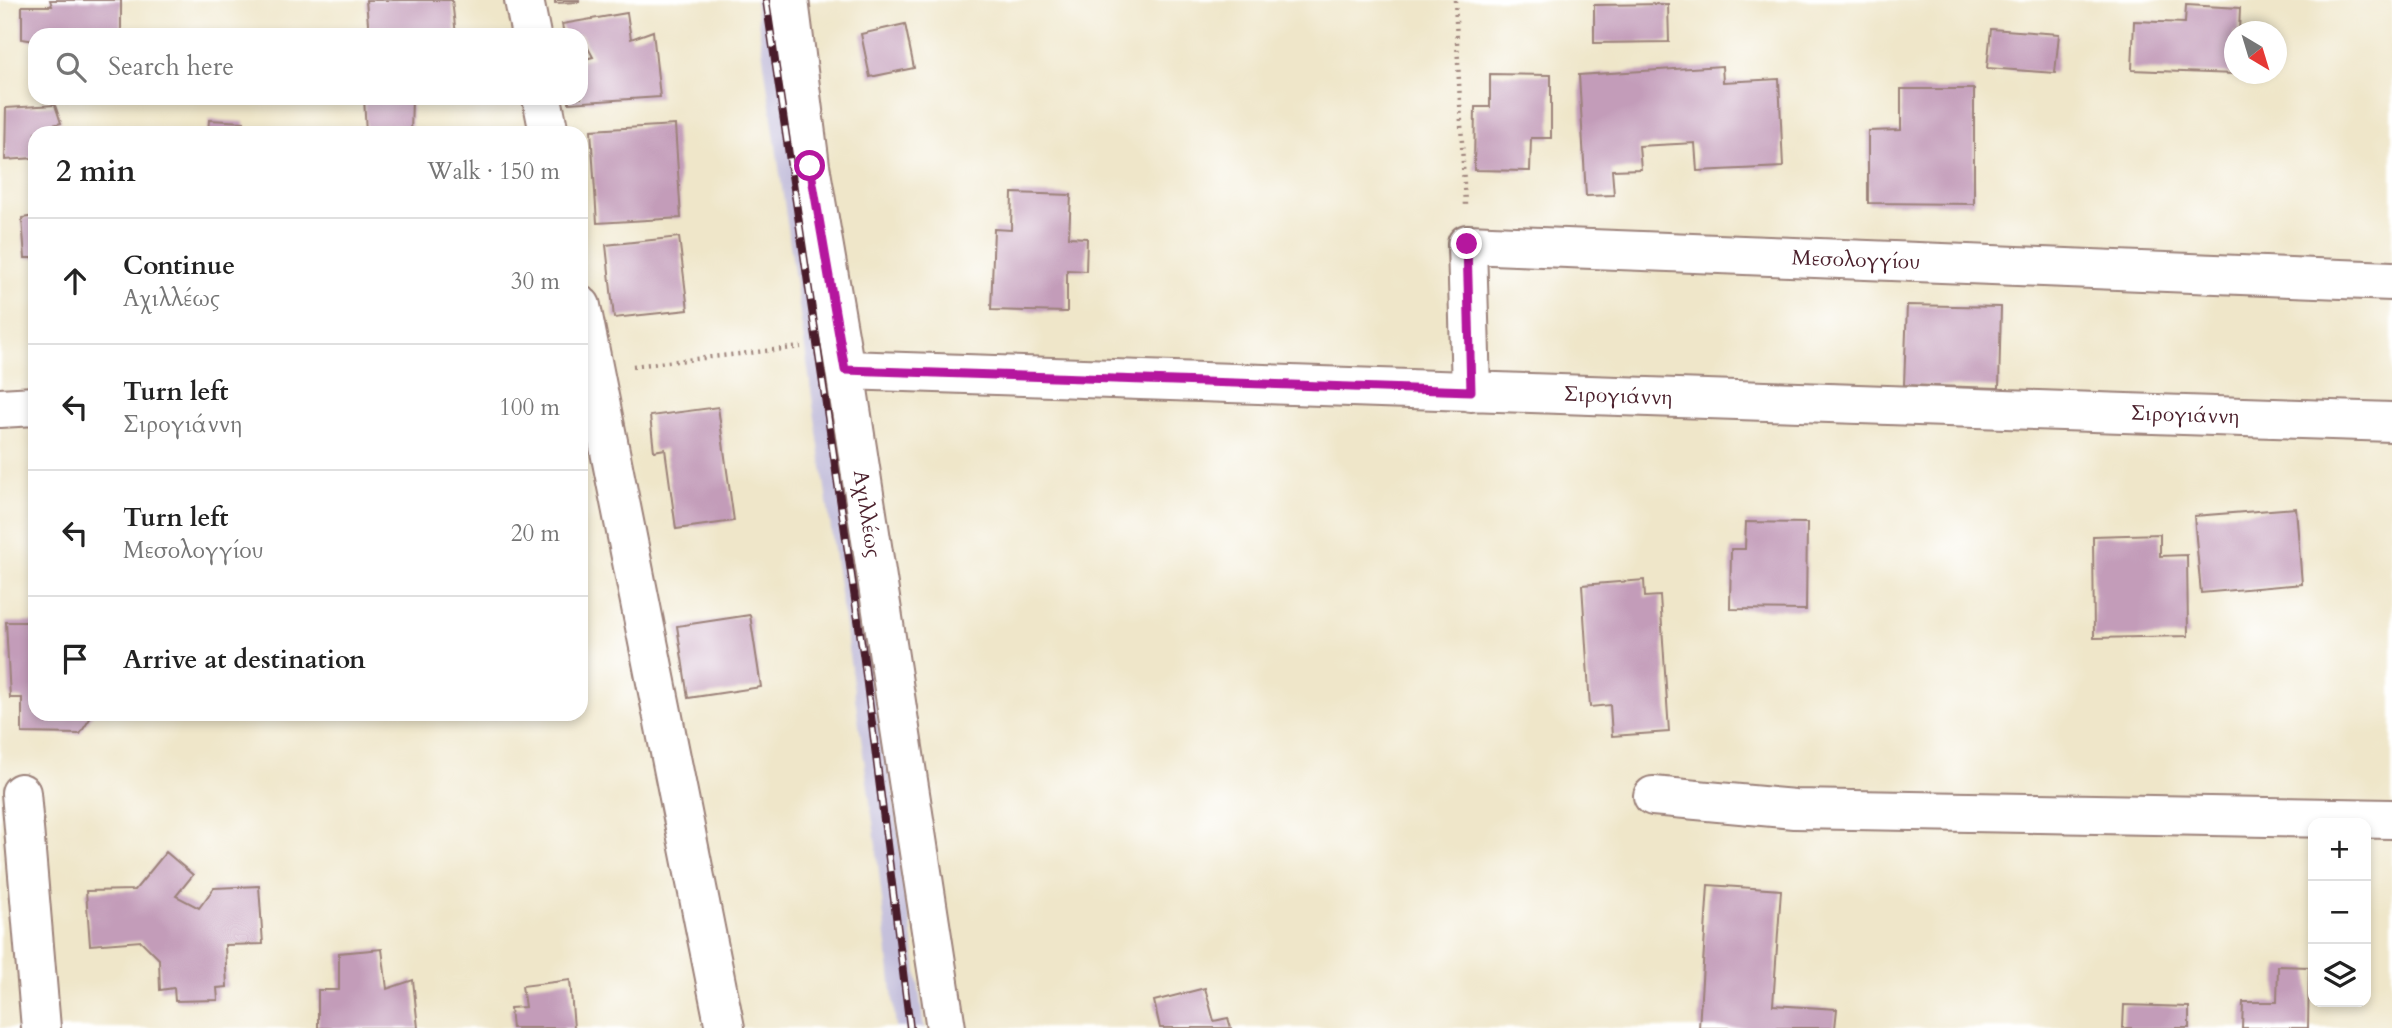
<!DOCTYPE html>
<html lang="en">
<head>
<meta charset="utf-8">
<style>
  body { margin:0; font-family:Cardo,serif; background:#f2f2f2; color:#222 }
  .controls { position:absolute; right:21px; bottom:21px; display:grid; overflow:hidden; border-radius:14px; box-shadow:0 4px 10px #0003 }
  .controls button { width:63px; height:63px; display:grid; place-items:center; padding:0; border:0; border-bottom:2px solid #e0e0e0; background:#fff; color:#222; font:35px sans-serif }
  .compass { position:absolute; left:2224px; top:21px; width:63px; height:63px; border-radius:50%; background:#fff; box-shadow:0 4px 10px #0003; rotate:142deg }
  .stop { position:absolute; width:21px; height:21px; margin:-16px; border:5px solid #b5179e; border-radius:50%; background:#fff }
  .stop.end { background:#b5179e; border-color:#fff; box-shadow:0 2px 7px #0008 }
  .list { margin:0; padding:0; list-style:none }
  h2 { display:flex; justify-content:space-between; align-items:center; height:91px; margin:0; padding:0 28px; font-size:30px }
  h2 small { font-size:23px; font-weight:400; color:#767676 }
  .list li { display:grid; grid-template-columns:46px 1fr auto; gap:21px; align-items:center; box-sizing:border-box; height:126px; padding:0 28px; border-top:2px solid #e0e0e0 }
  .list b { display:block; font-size:26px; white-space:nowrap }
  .list p { margin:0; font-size:23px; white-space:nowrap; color:#767676 }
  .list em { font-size:23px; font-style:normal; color:#767676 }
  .icon { flex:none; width:38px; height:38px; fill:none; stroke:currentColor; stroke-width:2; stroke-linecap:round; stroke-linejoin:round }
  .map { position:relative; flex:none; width:2392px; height:1028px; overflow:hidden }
  .search { position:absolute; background:#fff; box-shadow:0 4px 10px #0003; left:28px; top:28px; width:560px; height:77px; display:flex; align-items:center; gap:18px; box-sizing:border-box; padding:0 24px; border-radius:21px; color:#767676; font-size:26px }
  .panel { position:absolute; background:#fff; box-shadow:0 4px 10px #0003; left:28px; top:126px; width:560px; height:595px; border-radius:21px }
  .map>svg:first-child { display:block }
  .industrial { fill:#c5c0db }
  .building { fill:#c39cb9 }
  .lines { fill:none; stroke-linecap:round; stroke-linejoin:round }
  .minor-casing { stroke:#9c827a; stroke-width:42 }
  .tertiary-casing { stroke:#9c827a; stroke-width:42 }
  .path { stroke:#9c827a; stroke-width:4.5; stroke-dasharray:2 5; stroke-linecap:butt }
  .minor { stroke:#fff; stroke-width:38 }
  .tertiary { stroke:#fff; stroke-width:38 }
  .rail-casing { stroke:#4a1f2b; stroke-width:8 }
  .rail { stroke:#fff; stroke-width:5; stroke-dasharray:16; stroke-linecap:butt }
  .route { stroke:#b5179e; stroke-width:9 }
  .labels { text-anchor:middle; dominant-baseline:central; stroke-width:5; stroke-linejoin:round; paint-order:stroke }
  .street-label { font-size:21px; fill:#4a1f2b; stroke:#fff }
</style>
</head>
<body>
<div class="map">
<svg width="2392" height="1028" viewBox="0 0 2392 1028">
  <rect width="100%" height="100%" fill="#fff"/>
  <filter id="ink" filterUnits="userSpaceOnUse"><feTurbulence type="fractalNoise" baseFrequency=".0143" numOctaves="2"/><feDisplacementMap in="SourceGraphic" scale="14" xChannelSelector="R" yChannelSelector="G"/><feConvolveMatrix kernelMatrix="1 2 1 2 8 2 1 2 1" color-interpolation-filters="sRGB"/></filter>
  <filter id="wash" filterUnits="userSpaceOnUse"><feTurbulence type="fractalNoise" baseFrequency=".00686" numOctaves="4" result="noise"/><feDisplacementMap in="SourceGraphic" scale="28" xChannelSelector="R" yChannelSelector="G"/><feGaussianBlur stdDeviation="1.57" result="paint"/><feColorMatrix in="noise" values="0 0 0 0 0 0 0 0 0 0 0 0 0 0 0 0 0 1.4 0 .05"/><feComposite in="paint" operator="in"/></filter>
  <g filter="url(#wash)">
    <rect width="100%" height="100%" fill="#efe6c9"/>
    <path class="industrial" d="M755,0H778L898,824L924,1028H896L875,836Z"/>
    <g id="blocks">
      <path class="building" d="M50,0H121V35H35V41L22,39V6H52Z
        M366,0H452L456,35H369Z
        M555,0H579V2L555,3Z
        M1668,4L1669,42L1594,43V5Z
        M2186,5L2240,8L2239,32H2234V74L2132,70L2134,21L2185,23Z
        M627,13L631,39L653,31L660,97L569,103V98H581V60L593,57L581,35H564L562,24Z
        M905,24L914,68L870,77L861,34Z
        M1991,29L2059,34L2055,73L1987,68Z
        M1722,66L1723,82L1779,79L1783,167L1697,171L1695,143L1639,146L1641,169L1612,170L1614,195L1586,196L1579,75Z
        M1490,74L1551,75V138H1531L1530,171L1474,170L1475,107H1490Z
        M1901,89H1974V204L1868,203V131L1901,130Z
        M364,98H412L411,133H366Z
        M55,105L61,123L53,125V133H35V158L5,160L6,108Z
        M209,120L244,122L245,133H208Z
        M675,125L681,218L597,223L591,130Z
        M1012,193L1071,195L1069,237L1087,238L1086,271L1067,270V312L991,310L994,229L1011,230Z
        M35,216V258H25L22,218Z
        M679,237L688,310L614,318L606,245Z
        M1907,305L2001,307L1999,388L1904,385Z
        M718,407L734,521L676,529L665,449L654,451L650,416Z
        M2296,508L2302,584L2201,593L2194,516Z
        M1746,522L1807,523L1806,610L1730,609L1731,549H1745Z
        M2160,534V556L2187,555L2188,636L2094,638L2093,536Z
        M1644,580L1645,597L1660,596L1669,732L1612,736L1610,705L1590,707L1582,585Z
        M750,615L761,687L688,698L677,626Z
        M6,622H35V714H93L80,734L22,733V698H10Z
        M483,714H528V716L484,719Z
        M166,852L193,875L176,896L199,908L214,888L259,886L263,944L225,945L227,987L217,988L218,1000L175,1001L174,988L160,990L159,959L141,941L90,945L86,891L135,890Z
        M1708,885L1781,890L1773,1005L1837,1009L1835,1028H1699Z
        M382,949L387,989L413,980L418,1028H318V990H339V953Z
        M2278,966L2309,967L2308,1028H2242L2243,1002H2277Z
        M570,980L574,1028H512L510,1008L525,1007L522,986Z
        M1205,988L1214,1021L1228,1018L1231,1028H1160L1154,1001Z
        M2124,1005L2189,1007V1028H2123Z"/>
    </g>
  </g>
  <g filter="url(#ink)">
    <use href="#blocks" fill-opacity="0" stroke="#9c827a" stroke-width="2"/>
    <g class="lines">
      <g class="minor-casing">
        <path id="minor" d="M524,0L531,35
          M542,98L549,133
          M581,306L725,1028
          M845,370L2392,422
          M1471,392L1467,244L2392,281
          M0,408L35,406
          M21,793L41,1028
          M1653,796L1794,809L2392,819"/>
      </g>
      <g class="tertiary-casing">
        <path id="tertiary" d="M789,0L810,166L845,370L946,1028"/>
      </g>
      <path class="path" d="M1455,0L1465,205
        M633,366L801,347"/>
      <use href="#minor" class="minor"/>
      <use href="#tertiary" class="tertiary"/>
      <g class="rail-casing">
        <path id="rail" d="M766,0L864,660L910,1028"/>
      </g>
      <use href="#rail" class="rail"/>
    </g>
  </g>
  <g class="lines" filter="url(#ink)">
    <path class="route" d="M810,166L845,370L1471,391L1467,244"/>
  </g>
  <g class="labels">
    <g class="street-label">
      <text transform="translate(1856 260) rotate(2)">Μεσολογγίου</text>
      <text transform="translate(1618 396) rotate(2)">Σιρογιάννη</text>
      <text transform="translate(2185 415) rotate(2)">Σιρογιάννη</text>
      <text transform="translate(867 514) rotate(81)">Αχιλλέως</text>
    </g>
  </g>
</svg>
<div class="controls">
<button>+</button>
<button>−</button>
<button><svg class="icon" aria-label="layers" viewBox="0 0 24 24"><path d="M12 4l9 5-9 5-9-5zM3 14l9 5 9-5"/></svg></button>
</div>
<svg class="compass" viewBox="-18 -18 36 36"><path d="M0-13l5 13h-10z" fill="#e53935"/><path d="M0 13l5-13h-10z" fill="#767676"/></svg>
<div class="stop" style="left:810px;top:166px"></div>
<div class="stop end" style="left:1467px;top:244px"></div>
<div class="search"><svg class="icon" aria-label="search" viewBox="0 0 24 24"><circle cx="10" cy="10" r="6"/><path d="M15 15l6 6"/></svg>Search here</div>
<section class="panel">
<h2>2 min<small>Walk · 150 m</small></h2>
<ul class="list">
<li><svg class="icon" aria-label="ahead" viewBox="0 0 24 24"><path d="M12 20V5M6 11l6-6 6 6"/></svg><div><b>Continue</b><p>Αχιλλέως</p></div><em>30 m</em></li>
<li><svg class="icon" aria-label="left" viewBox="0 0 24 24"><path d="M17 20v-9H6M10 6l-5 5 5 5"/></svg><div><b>Turn left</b><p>Σιρογιάννη</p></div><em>100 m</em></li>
<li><svg class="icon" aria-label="left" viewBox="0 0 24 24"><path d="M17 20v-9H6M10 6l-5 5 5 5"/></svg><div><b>Turn left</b><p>Μεσολογγίου</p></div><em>20 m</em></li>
<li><svg class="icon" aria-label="arrive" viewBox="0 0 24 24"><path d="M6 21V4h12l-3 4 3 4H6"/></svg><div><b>Arrive at destination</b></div></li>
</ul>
</section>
</div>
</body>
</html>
